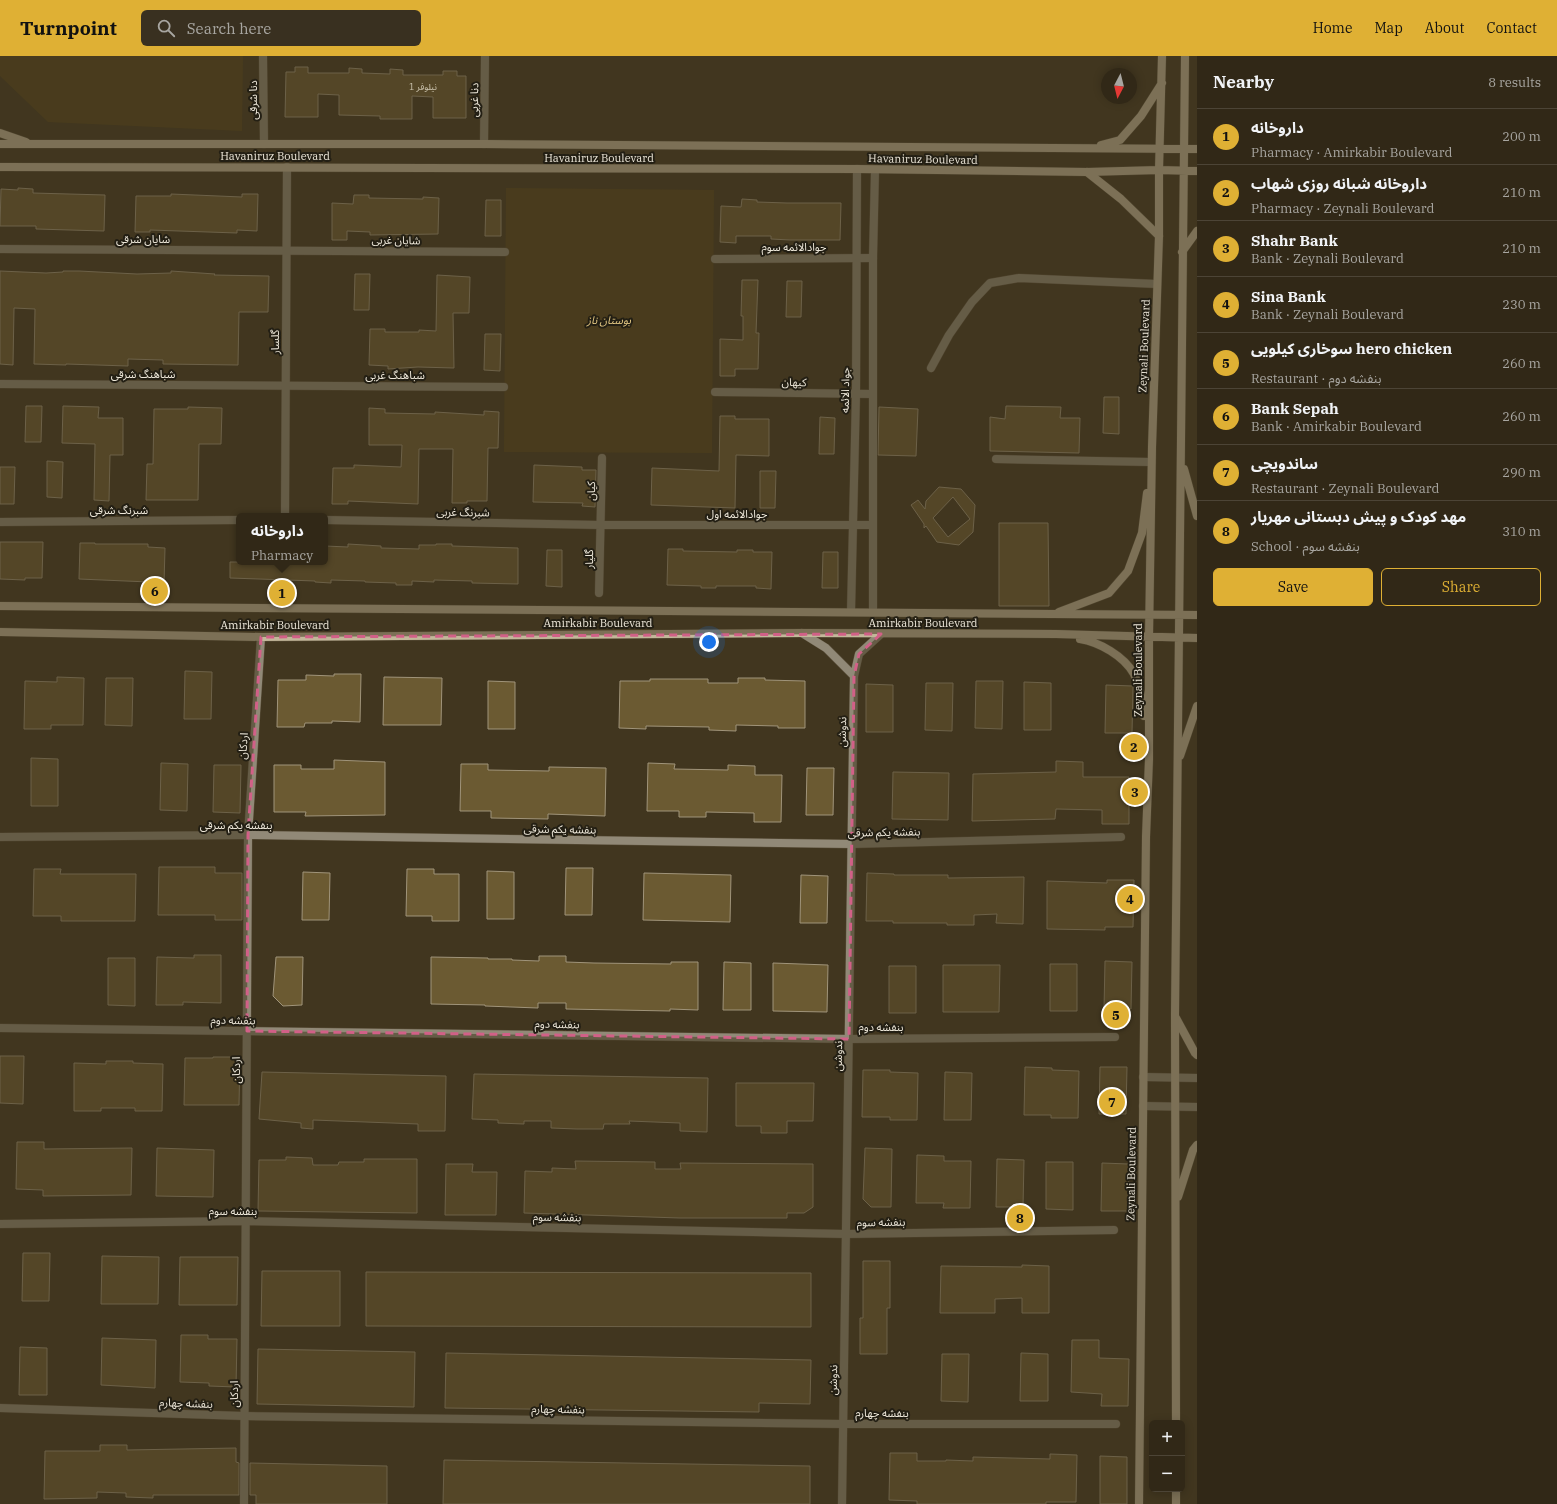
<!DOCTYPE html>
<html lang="en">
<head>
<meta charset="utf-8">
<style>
  body { margin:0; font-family:"IBM Plex Serif","Noto Sans Arabic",serif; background:#393020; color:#f1f3f6 }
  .controls { position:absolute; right:12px; bottom:12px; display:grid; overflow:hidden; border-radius:6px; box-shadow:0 2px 10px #0003 }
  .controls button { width:36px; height:36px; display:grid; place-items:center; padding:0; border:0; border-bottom:1px solid #4c4436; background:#312817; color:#f1f3f6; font:20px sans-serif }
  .compass { position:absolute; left:1101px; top:12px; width:36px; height:36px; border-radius:50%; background:#312817; box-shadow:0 2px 10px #0003; rotate:187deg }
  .you { position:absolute; left:709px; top:586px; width:14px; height:14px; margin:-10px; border:3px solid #fff; border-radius:50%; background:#1a73e8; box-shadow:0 0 0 6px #1a73e833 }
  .badge { display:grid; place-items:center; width:26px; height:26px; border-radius:50%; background:#dfb034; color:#111; font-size:13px; font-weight:700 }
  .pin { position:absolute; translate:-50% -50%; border:2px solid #fff; box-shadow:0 1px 4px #0006 }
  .popup { position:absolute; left:236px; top:457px; width:92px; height:52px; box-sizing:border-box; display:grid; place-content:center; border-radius:6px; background:#312817; filter:drop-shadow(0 1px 3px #0005); font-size:13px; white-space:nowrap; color:#a8a6a1 }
  .popup b { font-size:15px; color:#f1f3f6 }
  .popup::after { content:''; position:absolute; left:50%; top:100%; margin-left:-8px; border:8px solid transparent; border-top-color:#312817 }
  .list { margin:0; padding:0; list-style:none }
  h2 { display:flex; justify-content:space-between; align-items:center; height:52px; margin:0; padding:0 16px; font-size:17px }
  h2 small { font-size:13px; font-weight:400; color:#a8a6a1 }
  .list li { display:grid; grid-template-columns:26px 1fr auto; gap:12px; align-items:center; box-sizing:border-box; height:56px; padding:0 16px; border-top:1px solid #4c4436 }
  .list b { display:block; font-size:15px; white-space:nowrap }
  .list p { margin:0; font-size:13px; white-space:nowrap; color:#a8a6a1 }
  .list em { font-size:13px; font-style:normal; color:#a8a6a1 }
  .actions { display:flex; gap:8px; padding:12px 16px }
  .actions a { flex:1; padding:9px 0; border:1px solid #dfb034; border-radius:6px; text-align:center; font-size:14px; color:#dfb034 }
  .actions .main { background:#dfb034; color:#111 }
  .icon { flex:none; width:22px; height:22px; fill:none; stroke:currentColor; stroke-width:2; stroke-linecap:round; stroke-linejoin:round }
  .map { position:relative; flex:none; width:1197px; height:1448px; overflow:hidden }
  header { display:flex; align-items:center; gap:24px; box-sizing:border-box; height:56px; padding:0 20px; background:#dfb034; color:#111 }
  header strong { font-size:19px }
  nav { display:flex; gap:22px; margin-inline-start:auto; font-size:14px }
  .search { width:280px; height:36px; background:#393020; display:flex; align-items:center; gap:10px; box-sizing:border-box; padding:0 14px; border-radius:6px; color:#a8a6a1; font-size:15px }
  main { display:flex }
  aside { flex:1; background:#312817 }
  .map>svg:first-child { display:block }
  .green { fill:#52421b }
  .building { fill:#6b5a32; stroke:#a0947a; fill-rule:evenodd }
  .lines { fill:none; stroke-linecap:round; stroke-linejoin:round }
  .service-casing { stroke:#5d523d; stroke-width:9 }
  .minor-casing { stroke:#5d523d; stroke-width:9 }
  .tertiary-casing { stroke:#5d523d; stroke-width:9 }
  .secondary-casing { stroke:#5d523d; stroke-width:9 }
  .service { stroke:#918977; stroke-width:8 }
  .minor { stroke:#918977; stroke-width:8 }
  .tertiary { stroke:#918977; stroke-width:8 }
  .secondary { stroke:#c3b79a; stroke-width:8 }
  .marked { fill:none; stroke:#d16087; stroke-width:3; stroke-dasharray:8 5; stroke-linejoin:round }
  .labels { text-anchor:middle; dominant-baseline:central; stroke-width:4; stroke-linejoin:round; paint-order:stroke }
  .number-label { font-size:9px; fill:#ccc4af }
  .street-label { font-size:11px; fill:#ede7d9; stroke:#231f14 }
  .park-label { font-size:11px; font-style:italic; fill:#e3c783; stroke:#231f14 }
</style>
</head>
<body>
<header>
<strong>Turnpoint</strong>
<div class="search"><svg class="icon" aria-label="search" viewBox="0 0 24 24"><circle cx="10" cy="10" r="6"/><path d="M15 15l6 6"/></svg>Search here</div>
<nav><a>Home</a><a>Map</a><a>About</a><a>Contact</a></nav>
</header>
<main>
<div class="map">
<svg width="1197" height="1448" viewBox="0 0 1197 1448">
  <rect width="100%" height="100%" fill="#41361f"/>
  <path class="green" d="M0,0H243L242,75L48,66L0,20Z
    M506,132L714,134L712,397L504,396Z"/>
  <path class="building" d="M295,11H308V17H349V12L362,13V17L390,18V13L403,14V19H443V15H457V20H466V62H433V41L412,40V63H380V60L339,59V39L318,38V61H285L286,16H295Z
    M18,132L33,133V137L105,139L104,175L36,173V170H0L1,133L18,134Z
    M171,138L242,141V138H258L257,175L237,174V177L150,174V176H135L136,140H171Z
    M354,139H369V142L423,143V141L439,142L438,178L370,179V176L347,175V184H332V147L353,148Z
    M742,143L757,144V146L787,147H841L840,184H790L771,183V180H736V187L720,186L721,150L741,151Z
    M486,144H501V180H485Z
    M0,215L46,217L63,216V215H79L137,218L171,217V215L215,218L214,219L269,220L268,256H239L238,309L163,308V304L128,303V310L66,308V309L34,308L35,253L14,252L13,309L0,308Z
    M355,218H370L369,254H354Z
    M437,219L470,221L469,257H453L454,312L418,311L388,313V310L369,309L370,273H385V276H419V274L436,275Z
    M742,224H758L756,277H759L758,313H735V320H720V283L743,284V260H741Z
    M787,225H802L801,261H786Z
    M485,278H501L500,315L484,314Z
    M1104,341H1119V378L1103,377Z
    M26,350H42L41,386H25Z
    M63,350L99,351L98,362H123V399H110L109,445L94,444L95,388L62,387Z
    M1006,350L1061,351L1060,362H1080L1079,397L990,395V361L1005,363Z
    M188,351L222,352L221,388H199L198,444H146L147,408H153L154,353H188Z
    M879,351L918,353L916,400L878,399Z
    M369,352L385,353V357L435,358V356L484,359V355L499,356L498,392H488L487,445H467V447H452L453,393H419L418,448L348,445V448H332L333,412H354V409L401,411L402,389H369Z
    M720,360H735V363H769V400L736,399L735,452L651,449L652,412L719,415Z
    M820,361L835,362L834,398H819Z
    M47,405L63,406L62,442L47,441Z
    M534,409L582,411V414H596L595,451L582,450L583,447L533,446Z
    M0,411H15L14,448H0Z
    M760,415H776L775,452H760Z
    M939,431L961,433L975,449L973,476L959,489L937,486L926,470L924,472V468L911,449L918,444L925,453L926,445ZM953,441L970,463L948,481L933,462Z
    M999,467H1048L1049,550H999Z
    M0,486H43L42,522H25V524L0,523Z
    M80,487H95V488H148V491L165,492L164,528H148L149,526L79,523Z
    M348,488L381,490V492L419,493V489H436V488H452V490L518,492V528L472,527V525L434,524V526L412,525V529H396V527L365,526V525L331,524V527L315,526V525L230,522V506H325V490L348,491Z
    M668,493H683V495L737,496V494H753V496H772L771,533L756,532V530H716V532H701V530L667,529Z
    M547,494H562V531L546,530Z
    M823,496H838V532H822Z
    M185,615L212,616L211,663H184Z
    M334,618H361L360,666L332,665V667H305L304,671H277L278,624H306V619L334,620Z
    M57,621L84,622L83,669H51V673H24L25,625L57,626Z
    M384,621L442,622L441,669H383Z
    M106,622H133L132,670L105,669Z
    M738,622H765V624L805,625V672H778V670L736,669V675L709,674V671L646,670V673L619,672L620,625H650V623H708V627H738Z
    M488,625L515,626V673H488Z
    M976,625H1003L1002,673L975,672Z
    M1024,626L1051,627V674H1024Z
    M926,627H953L952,675L925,674Z
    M866,628L893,629V676H866Z
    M1106,629L1133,630L1132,677H1105Z
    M31,702L58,703V750H31Z
    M334,704L385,706V759L305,760L306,756H274V709H301V713H334Z
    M1056,705L1083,706V721H1129V768H1102V754L1056,753L1055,763L972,765L973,718L1056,716Z
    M161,707L188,708L187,755L160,754Z
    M648,707L675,708L674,713L728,714V709L755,710V719H782L781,766H754V757L706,756V761H679V755H647Z
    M461,708H488V714L549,715V711L606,712L605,760L548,758V763L491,762V755H460Z
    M214,709H241L240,757L213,756Z
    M807,712H834L833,759H806Z
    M893,716L949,717L948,764L892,763Z
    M159,811H215V817H242V864H215V859H158Z
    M566,812H593L592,859H565Z
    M34,813H61L60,818H136L135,865H61V860H33Z
    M407,813H434V818H459V865H432V860H406Z
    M487,815L514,816V863H487Z
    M303,816L330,817L329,864H302Z
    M644,817L731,819L730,866L643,864Z
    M867,817L894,818V819H948V822L1024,821L1023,868L996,867L997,858L974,859V869H947V867H893V865H866Z
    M801,819L828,820L827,867H800Z
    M1107,824H1134L1133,871H1105V874L1047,873V825L1107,827Z
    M194,899H221V947L183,946V949H156L157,901L194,902Z
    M539,900H566V906L594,907L671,908V906H698V954L670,953V955L566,953V947H538V952L485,950V949L431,948V901L488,902V903H512V904L539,905Z
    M276,901H303L302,949L283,950L273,940Z
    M108,902H135V950L108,949Z
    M1105,905L1132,906L1131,953H1104Z
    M724,906L751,907V954H723Z
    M773,907L828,909L827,956L773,955Z
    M1050,908H1077V955H1050Z
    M943,909H1000L999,956H943Z
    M889,910H916V957H889Z
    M0,1000H24L23,1048L0,1047Z
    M213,1001H240L239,1049H184L185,1002H213Z
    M106,1005H133V1007L163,1008L162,1055H135V1052H101V1055H74V1007L106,1008Z
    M1025,1011L1052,1012V1014L1079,1015L1078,1062H1051V1059H1024Z
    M1100,1011H1127L1126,1058H1099Z
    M863,1014H890V1016L918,1017L917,1064H890V1061H862Z
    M262,1016L446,1020L445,1075H418V1068L313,1064V1073L301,1072V1067L259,1063Z
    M945,1016L972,1017L971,1064H944Z
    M474,1018L708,1022L707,1076L680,1075V1067L629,1065L630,1068H604L603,1073H577L551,1072V1065H524V1068L498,1067V1064L472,1063Z
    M736,1027H814L813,1065H787V1077H761V1070H736Z
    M17,1086H44V1093L132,1092L131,1139L43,1140V1134L16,1133Z
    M157,1092L214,1094L213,1141L156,1140Z
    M865,1092L892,1093L891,1151H871L863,1143Z
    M917,1099L944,1100V1105H971L970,1152H943L944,1147H916Z
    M286,1101L312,1102L313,1109H338L339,1106H364V1103H417V1157L258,1155L259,1104H286Z
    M997,1103L1024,1104L1023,1151H996Z
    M575,1105L655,1106V1113H681L680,1107L813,1108V1151L804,1157H787V1162H680L524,1157L525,1115L552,1116V1112L576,1113Z
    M1046,1106H1073V1154L1046,1153Z
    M1102,1107L1129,1108L1128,1155H1101Z
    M446,1108H473L472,1116H497L496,1159H445Z
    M23,1197H50L49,1245H22Z
    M102,1200L159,1201L158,1248H101Z
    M180,1201H238L237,1249H179Z
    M863,1205H890V1252H887V1298H860V1262H863Z
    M1022,1209L1049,1210V1257H1022V1242L995,1243V1257H940L941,1210L1022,1211Z
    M262,1215H340V1270H261Z
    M366,1216L811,1217V1271L366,1270Z
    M181,1279H208V1283H237L236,1331L209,1330V1327L180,1326Z
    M102,1282L156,1284L155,1332L101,1329Z
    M1072,1284H1099V1302L1129,1303L1128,1350H1101L1102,1338L1071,1336Z
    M20,1291L47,1292V1339H19Z
    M258,1293L415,1296L414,1351L257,1348Z
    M446,1297L811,1304L810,1348L759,1347V1356L445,1352Z
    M1021,1297L1048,1298V1345H1020Z
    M942,1298H969L968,1346L941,1345Z
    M100,1389H127V1394L236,1392V1406L239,1407V1439H153V1442L126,1441V1437L97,1436V1442L44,1443L45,1395H100Z
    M890,1397H917V1405H946V1404L973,1405V1401L1050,1403V1398L1077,1399L1076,1446H1046V1448H917V1445L889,1444Z
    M1100,1400L1127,1401V1448H1100Z
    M444,1404L810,1410V1448H443Z
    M250,1407L387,1410V1448H256V1439H250Z"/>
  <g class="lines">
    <g class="service-casing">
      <path id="service" d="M931,312L949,279L972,246L990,227L1019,222L1157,228"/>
    </g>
    <g class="minor-casing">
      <path id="minor" d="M263,0L264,88
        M484,88L485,0
        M0,193L505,196
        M715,203L873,202
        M0,328L504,331
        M715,336L872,338
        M996,403L1150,406
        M325,464L601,469H872
        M0,466L239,464
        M599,537L602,402
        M0,781L248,779L851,788L1121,781
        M0,972L849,983L1115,981
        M0,1168L246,1165L846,1178L1114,1174
        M0,1352L244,1360L843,1368H1116"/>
    </g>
    <g class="tertiary-casing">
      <path id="tertiary" d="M285,460L287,111
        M851,556L856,338L857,113
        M873,556V202L875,114
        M802,577L826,592L854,620
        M1143,1021L1197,1022
        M1143,1050L1197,1051
        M244,1448L248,779L261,581
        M842,1448L854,620L859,598L881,578"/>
    </g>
    <g class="secondary-casing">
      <path id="secondary" d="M0,77L26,86
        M0,88H484L1197,93
        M1101,89L1120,84L1141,60L1162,27
        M0,111L857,113L1087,116L1159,114L1197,115
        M1087,116L1121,143L1159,180
        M1182,196L1197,175
        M1184,413L1197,460
        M0,550L1197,559
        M1059,556L1109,537L1128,515L1142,477L1147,437
        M0,576L261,581L802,577L1056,578L1197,582
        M1080,583C1099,586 1124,600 1134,618C1140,631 1143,646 1144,660
        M1180,700L1197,650
        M1176,962L1195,997L1197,999
        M1178,1141L1193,1094L1197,1089
        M1176,1367L1175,959L1185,0
        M1176,1433V1448
        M1139,1448L1146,781L1149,703V581L1152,391L1159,180V114L1162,0"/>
    </g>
    <use href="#service" class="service"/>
    <use href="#minor" class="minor"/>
    <use href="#tertiary" class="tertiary"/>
    <use href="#secondary" class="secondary"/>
  </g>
  <path d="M0 0H1197V1448H0ZM881,578L859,598L854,620L849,983L247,975L248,779L261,581Z" fill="#41361f" fill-opacity=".55" fill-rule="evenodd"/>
  <path class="marked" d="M881,578L859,598L854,620L849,983L247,975L248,779L261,581Z"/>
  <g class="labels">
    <g class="number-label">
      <text x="423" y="30">نیلوفر 1</text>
    </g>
    <g class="street-label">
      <text transform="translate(253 44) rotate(-90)">دنا شرقی</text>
      <text transform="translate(474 44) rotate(-89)">دنا غربی</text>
      <text x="275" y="100">Havaniruz Boulevard</text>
      <text x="599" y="102">Havaniruz Boulevard</text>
      <text transform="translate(923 103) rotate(1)">Havaniruz Boulevard</text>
      <text x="143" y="183">شایان شرقی</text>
      <text transform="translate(396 184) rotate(1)">شایان غربی</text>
      <text x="794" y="191">جوادالائمه سوم</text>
      <text transform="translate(275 286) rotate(-90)">گلسار</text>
      <text transform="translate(1144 290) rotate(-88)">Zeynali Boulevard</text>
      <text x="143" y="318">شباهنگ شرقی</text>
      <text x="395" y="319">شباهنگ غربی</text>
      <text transform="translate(794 326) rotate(1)">کیهان</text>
      <text transform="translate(845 334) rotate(-89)">جواد الائمه</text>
      <text transform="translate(591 435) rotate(-89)">کیان</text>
      <text x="119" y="454">شبرنگ شرقی</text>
      <text transform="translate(463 456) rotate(1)">شبرنگ غربی</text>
      <text x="737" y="458">جوادالائمه اول</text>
      <text transform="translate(589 503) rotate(-89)">گلیار</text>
      <text x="598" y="567">Amirkabir Boulevard</text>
      <text x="923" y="567">Amirkabir Boulevard</text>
      <text x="275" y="569">Amirkabir Boulevard</text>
      <text transform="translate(1138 614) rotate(-90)">Zeynali Boulevard</text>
      <text transform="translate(842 676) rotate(-89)">ندوشن</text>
      <text transform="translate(243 690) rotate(-86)">اردکان</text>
      <text x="236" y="769">بنفشه یکم شرقی</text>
      <text transform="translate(560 773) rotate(1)">بنفشه یکم شرقی</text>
      <text transform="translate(884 776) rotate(-1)">بنفشه یکم شرقی</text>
      <text transform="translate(233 964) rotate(1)">بنفشه دوم</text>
      <text transform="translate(557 968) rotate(1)">بنفشه دوم</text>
      <text x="881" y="971">بنفشه دوم</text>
      <text transform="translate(838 1000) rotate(-89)">ندوشن</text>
      <text transform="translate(236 1014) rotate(-90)">اردکان</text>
      <text transform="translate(1131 1118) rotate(-89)">Zeynali Boulevard</text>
      <text x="233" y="1155">بنفشه سوم</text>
      <text transform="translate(557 1161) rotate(1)">بنفشه سوم</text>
      <text transform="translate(881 1166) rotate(-1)">بنفشه سوم</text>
      <text transform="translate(833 1324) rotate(-89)">ندوشن</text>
      <text transform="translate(234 1338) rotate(-90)">اردکان</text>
      <text transform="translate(186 1347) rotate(2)">بنفشه چهارم</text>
      <text transform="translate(558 1353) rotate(1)">بنفشه چهارم</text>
      <text x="882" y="1357">بنفشه چهارم</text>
    </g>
    <g class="park-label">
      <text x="609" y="264">بوستان ناز</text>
    </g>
  </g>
</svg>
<div class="controls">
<button>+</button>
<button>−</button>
</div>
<svg class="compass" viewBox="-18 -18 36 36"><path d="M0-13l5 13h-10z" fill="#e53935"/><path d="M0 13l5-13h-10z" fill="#a8a6a1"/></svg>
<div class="you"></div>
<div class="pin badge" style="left:282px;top:537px">1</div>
<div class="popup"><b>داروخانه</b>Pharmacy</div>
<div class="pin badge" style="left:1134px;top:691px">2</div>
<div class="pin badge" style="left:1135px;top:736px">3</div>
<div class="pin badge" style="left:1130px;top:843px">4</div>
<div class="pin badge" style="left:1116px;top:959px">5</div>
<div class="pin badge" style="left:155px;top:535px">6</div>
<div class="pin badge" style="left:1112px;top:1046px">7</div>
<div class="pin badge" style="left:1020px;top:1162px">8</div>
</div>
<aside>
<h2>Nearby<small>8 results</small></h2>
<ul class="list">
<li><span class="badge">1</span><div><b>داروخانه</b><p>Pharmacy · Amirkabir Boulevard</p></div><em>200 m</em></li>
<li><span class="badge">2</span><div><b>داروخانه شبانه روزی شهاب</b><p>Pharmacy · Zeynali Boulevard</p></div><em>210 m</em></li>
<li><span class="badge">3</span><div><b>Shahr Bank</b><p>Bank · Zeynali Boulevard</p></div><em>210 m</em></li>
<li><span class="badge">4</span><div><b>Sina Bank</b><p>Bank · Zeynali Boulevard</p></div><em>230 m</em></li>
<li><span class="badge">5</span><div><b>سوخاری کیلویی hero chicken</b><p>Restaurant · بنفشه دوم</p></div><em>260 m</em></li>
<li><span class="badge">6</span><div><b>Bank Sepah</b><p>Bank · Amirkabir Boulevard</p></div><em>260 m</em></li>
<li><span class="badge">7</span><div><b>ساندویچی</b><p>Restaurant · Zeynali Boulevard</p></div><em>290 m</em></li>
<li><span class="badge">8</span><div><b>مهد کودک و پیش دبستانی مهریار</b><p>School · بنفشه سوم</p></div><em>310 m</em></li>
</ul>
<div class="actions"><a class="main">Save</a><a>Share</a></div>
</aside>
</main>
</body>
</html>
